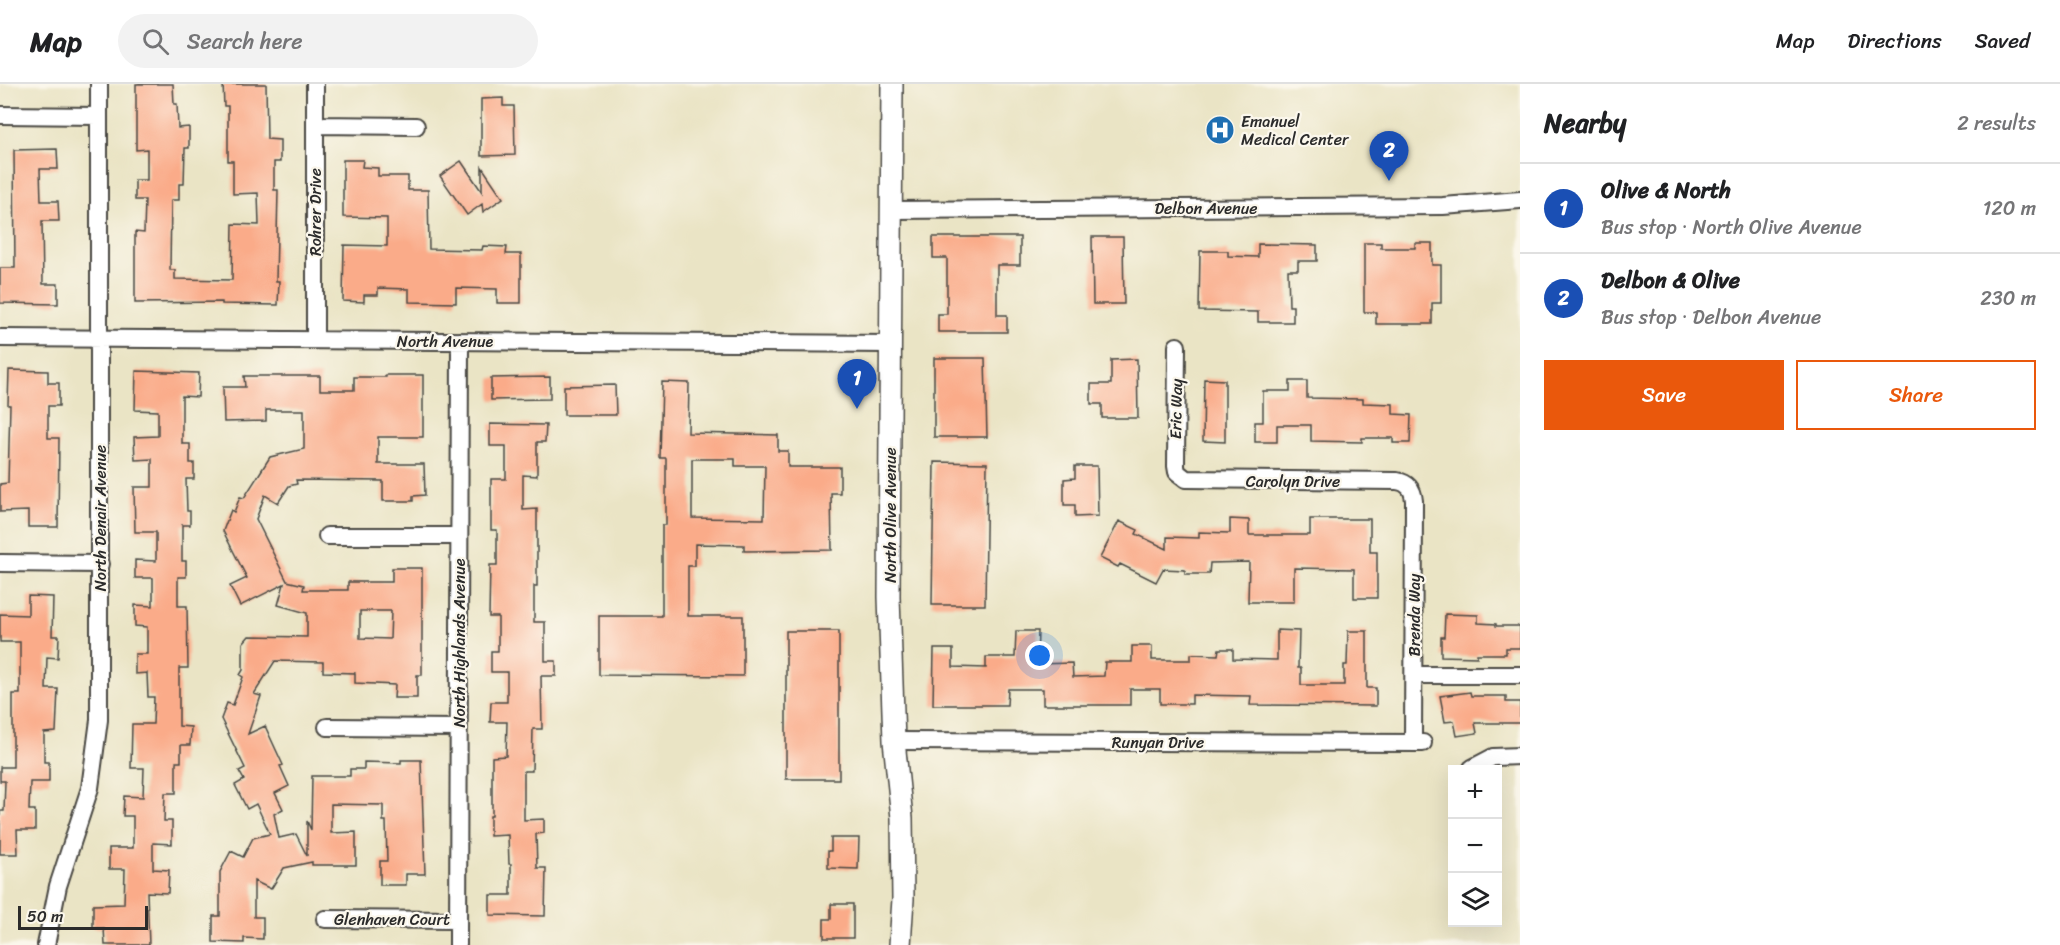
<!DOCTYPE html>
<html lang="en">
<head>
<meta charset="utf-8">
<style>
  body { margin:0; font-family:Sriracha,sans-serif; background:#f2f2f2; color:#202124 }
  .controls { position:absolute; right:18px; bottom:18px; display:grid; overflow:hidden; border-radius:0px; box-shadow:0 6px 24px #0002 }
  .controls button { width:54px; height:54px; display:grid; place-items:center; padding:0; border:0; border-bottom:2px solid #e0e0e0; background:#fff; color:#202124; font:30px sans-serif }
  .scale { position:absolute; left:18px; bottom:15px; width:130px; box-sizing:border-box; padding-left:6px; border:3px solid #2b2b2b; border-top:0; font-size:16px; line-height:21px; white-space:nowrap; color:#2b2b2b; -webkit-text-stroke:4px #fbf7ec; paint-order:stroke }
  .you { position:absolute; left:1040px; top:572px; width:21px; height:21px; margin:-15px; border:4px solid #fff; border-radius:50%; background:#1a73e8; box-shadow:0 0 0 9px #1a73e833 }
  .badge { display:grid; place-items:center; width:39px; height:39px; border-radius:50%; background:#ea580c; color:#fff; font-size:20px; font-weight:700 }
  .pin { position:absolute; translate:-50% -50px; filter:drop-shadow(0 2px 3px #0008) }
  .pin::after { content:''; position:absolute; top:32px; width:21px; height:18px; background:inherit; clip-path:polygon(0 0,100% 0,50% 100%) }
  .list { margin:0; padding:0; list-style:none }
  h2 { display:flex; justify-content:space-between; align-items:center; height:78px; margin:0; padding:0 24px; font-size:26px }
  h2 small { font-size:20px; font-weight:400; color:#757577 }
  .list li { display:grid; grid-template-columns:39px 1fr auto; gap:18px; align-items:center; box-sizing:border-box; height:90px; padding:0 24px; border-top:2px solid #e0e0e0 }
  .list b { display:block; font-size:22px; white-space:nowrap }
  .list p { margin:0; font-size:20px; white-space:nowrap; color:#757577 }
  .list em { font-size:20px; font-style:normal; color:#757577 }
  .actions { display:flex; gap:12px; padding:18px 24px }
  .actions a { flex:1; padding:14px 0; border:2px solid #ea580c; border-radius:0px; text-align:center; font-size:21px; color:#ea580c }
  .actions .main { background:#ea580c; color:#fff }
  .icon { flex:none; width:33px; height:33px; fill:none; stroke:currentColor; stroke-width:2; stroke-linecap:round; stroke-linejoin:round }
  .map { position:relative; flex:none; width:1520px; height:861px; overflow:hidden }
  header { display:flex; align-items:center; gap:36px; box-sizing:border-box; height:84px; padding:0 30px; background:#fff; border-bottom:2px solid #e0e0e0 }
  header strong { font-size:28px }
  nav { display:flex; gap:33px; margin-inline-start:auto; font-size:21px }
  .search { width:420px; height:54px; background:#f2f2f2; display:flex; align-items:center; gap:15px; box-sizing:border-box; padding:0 21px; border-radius:33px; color:#757577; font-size:22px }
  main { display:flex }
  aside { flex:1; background:#fff }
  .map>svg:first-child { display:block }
  .building { fill:#faab89; fill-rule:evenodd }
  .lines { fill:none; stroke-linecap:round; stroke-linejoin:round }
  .minor-casing { stroke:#484742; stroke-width:20 }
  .tertiary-casing { stroke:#484742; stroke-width:24 }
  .minor { stroke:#fff; stroke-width:16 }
  .tertiary { stroke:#fff; stroke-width:21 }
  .labels { text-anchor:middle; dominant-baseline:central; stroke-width:4.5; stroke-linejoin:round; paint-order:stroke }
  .poi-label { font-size:16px; fill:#2b2b2b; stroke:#fbf7ec; text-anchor:start }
  .street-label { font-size:16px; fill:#2b2b2b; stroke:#fbf7ec }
</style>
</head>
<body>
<header>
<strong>Map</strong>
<div class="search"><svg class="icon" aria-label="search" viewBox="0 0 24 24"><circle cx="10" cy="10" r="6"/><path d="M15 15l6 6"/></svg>Search here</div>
<nav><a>Map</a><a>Directions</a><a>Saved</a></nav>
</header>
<main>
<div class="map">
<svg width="1520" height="861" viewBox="0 0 1520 861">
  <rect width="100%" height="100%" fill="#fbf7ec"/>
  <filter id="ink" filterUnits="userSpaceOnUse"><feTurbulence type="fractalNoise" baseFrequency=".0167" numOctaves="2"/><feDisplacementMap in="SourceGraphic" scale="12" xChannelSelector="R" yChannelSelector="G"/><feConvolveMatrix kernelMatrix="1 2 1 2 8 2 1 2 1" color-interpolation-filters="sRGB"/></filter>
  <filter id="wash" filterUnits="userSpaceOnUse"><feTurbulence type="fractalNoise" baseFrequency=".008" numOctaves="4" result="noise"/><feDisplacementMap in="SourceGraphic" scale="24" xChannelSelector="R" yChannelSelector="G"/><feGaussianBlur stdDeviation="1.35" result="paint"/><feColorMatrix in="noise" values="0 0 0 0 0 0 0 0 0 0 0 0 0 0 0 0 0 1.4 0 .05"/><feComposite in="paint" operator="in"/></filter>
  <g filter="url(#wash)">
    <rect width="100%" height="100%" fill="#eae4c5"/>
    <g id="blocks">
      <path class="building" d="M136,0H173L174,20H177L178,44L189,43V64H185L184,100H179V116H171L170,186H175V195L232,196L233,140L259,141L258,109L233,110V77H228V22H224L223,0H266L267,55L280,56V78H274V106H278L276,197H279L278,221L222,220V218L135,219V148L144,149L145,116H135V96H147V65L136,66Z
        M503,14V22H514L515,71L481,72V15Z
        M57,65L58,85H40L41,117H58L59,137H42L43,200H58V220L0,219V184H15L14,66Z
        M343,76H363L362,83L378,84V92H408V106H428L429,165L482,166L483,162L507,163L506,170H521V219H497V205L456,204V219L409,218V205L378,204V211H364V218L343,217L344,161L387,162V134L343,133Z
        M461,77L482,108V83L503,114L483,128L482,120L467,131L440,92Z
        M933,153H1020V181H997V231H1007V248H938V230H947V174H933Z
        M1092,153H1123L1124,220H1093Z
        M1364,159H1381V164H1415V159H1432V181H1441V219H1432V240H1376V228H1364Z
        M1258,160L1317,161V177H1298V186H1288L1289,222H1293V238H1258V228L1199,227L1200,167H1228V172L1258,173Z
        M934,274H985L987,353H934Z
        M1137,275L1138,334H1102V320H1091V300H1111V276Z
        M9,286L48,287V299H59V322H48V354H59L58,443H28V427L0,428V400L8,399L10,321H8Z
        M136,287L199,289L198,313L182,312V360H190V379H194V395H186L187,427H190V441H182V477H186V493H178V522H187L188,584H179V642L191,643L190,661H181V678H176V709H165L164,737H172V760L153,759V785L169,786L168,809L147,808L149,861H105L104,844H93V821L124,820L125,785H109V764H133V732H123L124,712L143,713L144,684H131L132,640H153L154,613H148L147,589L135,590V570H147V543L135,542V521L153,522V494H135V476L156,477V448H135L134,403H152V375L135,376L134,353L158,352V327L135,326Z
        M386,291H423V353H378V380H424L425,411L413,412V417H383V397L296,396L297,400L289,402L278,419L265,411L256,435L287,497L304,501L303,506H348V498H392V484H422V591H417V614H394L395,601L355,599V589L323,588V578L275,577L254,610L261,612L248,650L265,642L283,681L280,682L289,702L275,709L283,725L274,730L279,754L296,750L307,772V737L311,746L312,692H350V685H364V678L401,679V676H421L425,790H406V801H380V777H387L386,737H383V721L331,720V749L356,748V781H312V778L284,784L271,805L254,797V833H263V855L244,854V859L213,858V832H220V788L231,767L243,773L253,754L270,750L256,720L247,725L235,701L244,696L239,687L245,684L221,635L227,619L233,621L243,593L240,591L243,586V559L249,552L307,553V529L278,521L284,500L240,522L230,502L247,494L223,447L231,426L234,428L240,413L244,414L270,373L304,365V326H266V337L224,338L223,303H245L244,292H320V306H354V293H386ZM360,527H391L390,555L360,554Z
        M550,293V315L491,316V294Z
        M1204,295L1225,296V358L1203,357Z
        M1290,297H1307V314L1363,315V319L1393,320V330L1411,331L1410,359H1393V354H1362V358L1311,357V341H1277V358H1255V338H1263V307H1290Z
        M662,298L689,299L688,349L778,351V367H788V383H840V409H831L832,466L744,467V461L695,460V482H688V532H743V592L599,591V532H662V441H666V374H660ZM692,375H735V382H765L764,435L692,434Z
        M615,301L616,331H564V302Z
        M490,340L546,341L545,358H537V392L523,391V426L537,425V502H534V538H545V577H556V592H541L542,645H533L532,687H524V736L544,735V749L536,750L537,784H546L545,832L490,831V811H511V780H509L508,751L490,752V732H492V673L506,672L507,638H490L491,618H507V588H491V567H498V533H489L490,481H497V446H491V395H506V362H490Z
        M934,378L987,379L985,521H932Z
        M1075,382H1097L1098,432L1075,433V421H1064V395L1075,394Z
        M1230,435L1249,436V451H1310V435H1370V468H1377V514H1354V485L1294,484V518H1248L1249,478L1210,479L1209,490H1185V486L1163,485L1156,498L1120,480L1118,483L1100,474L1119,437L1138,446L1136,450L1167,465V453L1199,454V448L1230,449Z
        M28,512L53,513L52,552H59L58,574L47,573L46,605H58L56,648L44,649V678H49V698H30L29,726H35V746H17L18,770H0V727H4L5,697H0V683H13V610H20V558H0V530L28,531Z
        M1445,530L1478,531V539L1496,540V542H1520V564H1506V570H1477V573L1441,572V553H1444Z
        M1277,546L1299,547L1298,584H1301V601H1344V581H1347L1348,547H1367V604H1376V622L1250,621L1251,612L1192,611V620H1160V605H1130V621H1043V605H1008L1007,621H933L934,565H953V583L986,584V573H1015L1016,547H1038L1037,580L1072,579L1073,593L1104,592L1105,578H1132V562H1152V576H1191V570L1218,571L1219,565H1233V575L1277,576Z
        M786,547H839V695H786Z
        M1470,608L1471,612H1506V618H1520V639H1475L1477,649L1457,652L1454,637L1445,638L1440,612Z
        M831,754H859L858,785L828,784V767H831Z
        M831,820H853V854H824V835H831Z"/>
    </g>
  </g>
  <g filter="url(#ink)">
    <use href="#blocks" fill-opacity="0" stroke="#484742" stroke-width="1.5"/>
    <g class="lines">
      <g class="minor-casing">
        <path id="minor" d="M0,31L99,32
          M315,41L416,42
          M891,126L1443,122L1520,116
          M0,254L890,260
          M315,256V0
          M1177,262L1176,382L1177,388L1186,395L1397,397C1409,399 1413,406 1414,417L1413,659
          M327,452H459
          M0,479L100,480
          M1414,591H1520
          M327,643L459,644
          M894,657L1423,659
          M1472,684L1493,673L1520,672
          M325,835L458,836
          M46,861L58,802L90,704L99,636V0
          M458,861L460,257"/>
      </g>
      <g class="tertiary-casing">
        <path id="tertiary" d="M892,0L889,513L894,657L902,734L903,815L900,861"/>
      </g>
      <use href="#minor" class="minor"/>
      <use href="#tertiary" class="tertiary"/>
    </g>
  </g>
  <defs>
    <g id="hospital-disc" transform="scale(1.5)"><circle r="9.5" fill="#1f6fb2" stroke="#fbf7ec"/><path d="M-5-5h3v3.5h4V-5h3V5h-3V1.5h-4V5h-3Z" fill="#fff"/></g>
  </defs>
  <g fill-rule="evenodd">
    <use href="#hospital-disc" x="1220" y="46"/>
  </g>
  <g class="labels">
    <g class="poi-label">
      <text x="1241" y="37">Emanuel<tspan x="1241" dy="18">Medical Center</tspan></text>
    </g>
    <g class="street-label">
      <text x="1206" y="124">Delbon Avenue</text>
      <text transform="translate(315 128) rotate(-90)">Rohrer Drive</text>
      <text x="445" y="257">North Avenue</text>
      <text transform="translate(1176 325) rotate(-89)">Eric Way</text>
      <text x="1293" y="397">Carolyn Drive</text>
      <text transform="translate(890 431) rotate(-90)">North Olive Avenue</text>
      <text transform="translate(100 434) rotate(-90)">North Denair Avenue</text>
      <text transform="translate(1414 531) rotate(-90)">Brenda Way</text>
      <text transform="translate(459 559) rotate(-90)">North Highlands Avenue</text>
      <text x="1158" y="658">Runyan Drive</text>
      <text x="392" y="835">Glenhaven Court</text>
    </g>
  </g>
</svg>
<div class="controls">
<button>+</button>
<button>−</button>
<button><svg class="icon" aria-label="layers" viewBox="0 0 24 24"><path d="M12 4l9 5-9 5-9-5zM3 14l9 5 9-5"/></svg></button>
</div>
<div class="scale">50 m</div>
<div class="you"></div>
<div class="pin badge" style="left:857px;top:325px;background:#1a4fb4">1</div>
<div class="pin badge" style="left:1389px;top:97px;background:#1a4fb4">2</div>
</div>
<aside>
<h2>Nearby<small>2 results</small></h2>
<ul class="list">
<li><span class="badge" style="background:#1a4fb4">1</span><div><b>Olive &amp; North</b><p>Bus stop · North Olive Avenue</p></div><em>120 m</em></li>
<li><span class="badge" style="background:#1a4fb4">2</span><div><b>Delbon &amp; Olive</b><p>Bus stop · Delbon Avenue</p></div><em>230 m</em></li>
</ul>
<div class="actions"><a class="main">Save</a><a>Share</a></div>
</aside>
</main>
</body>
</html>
